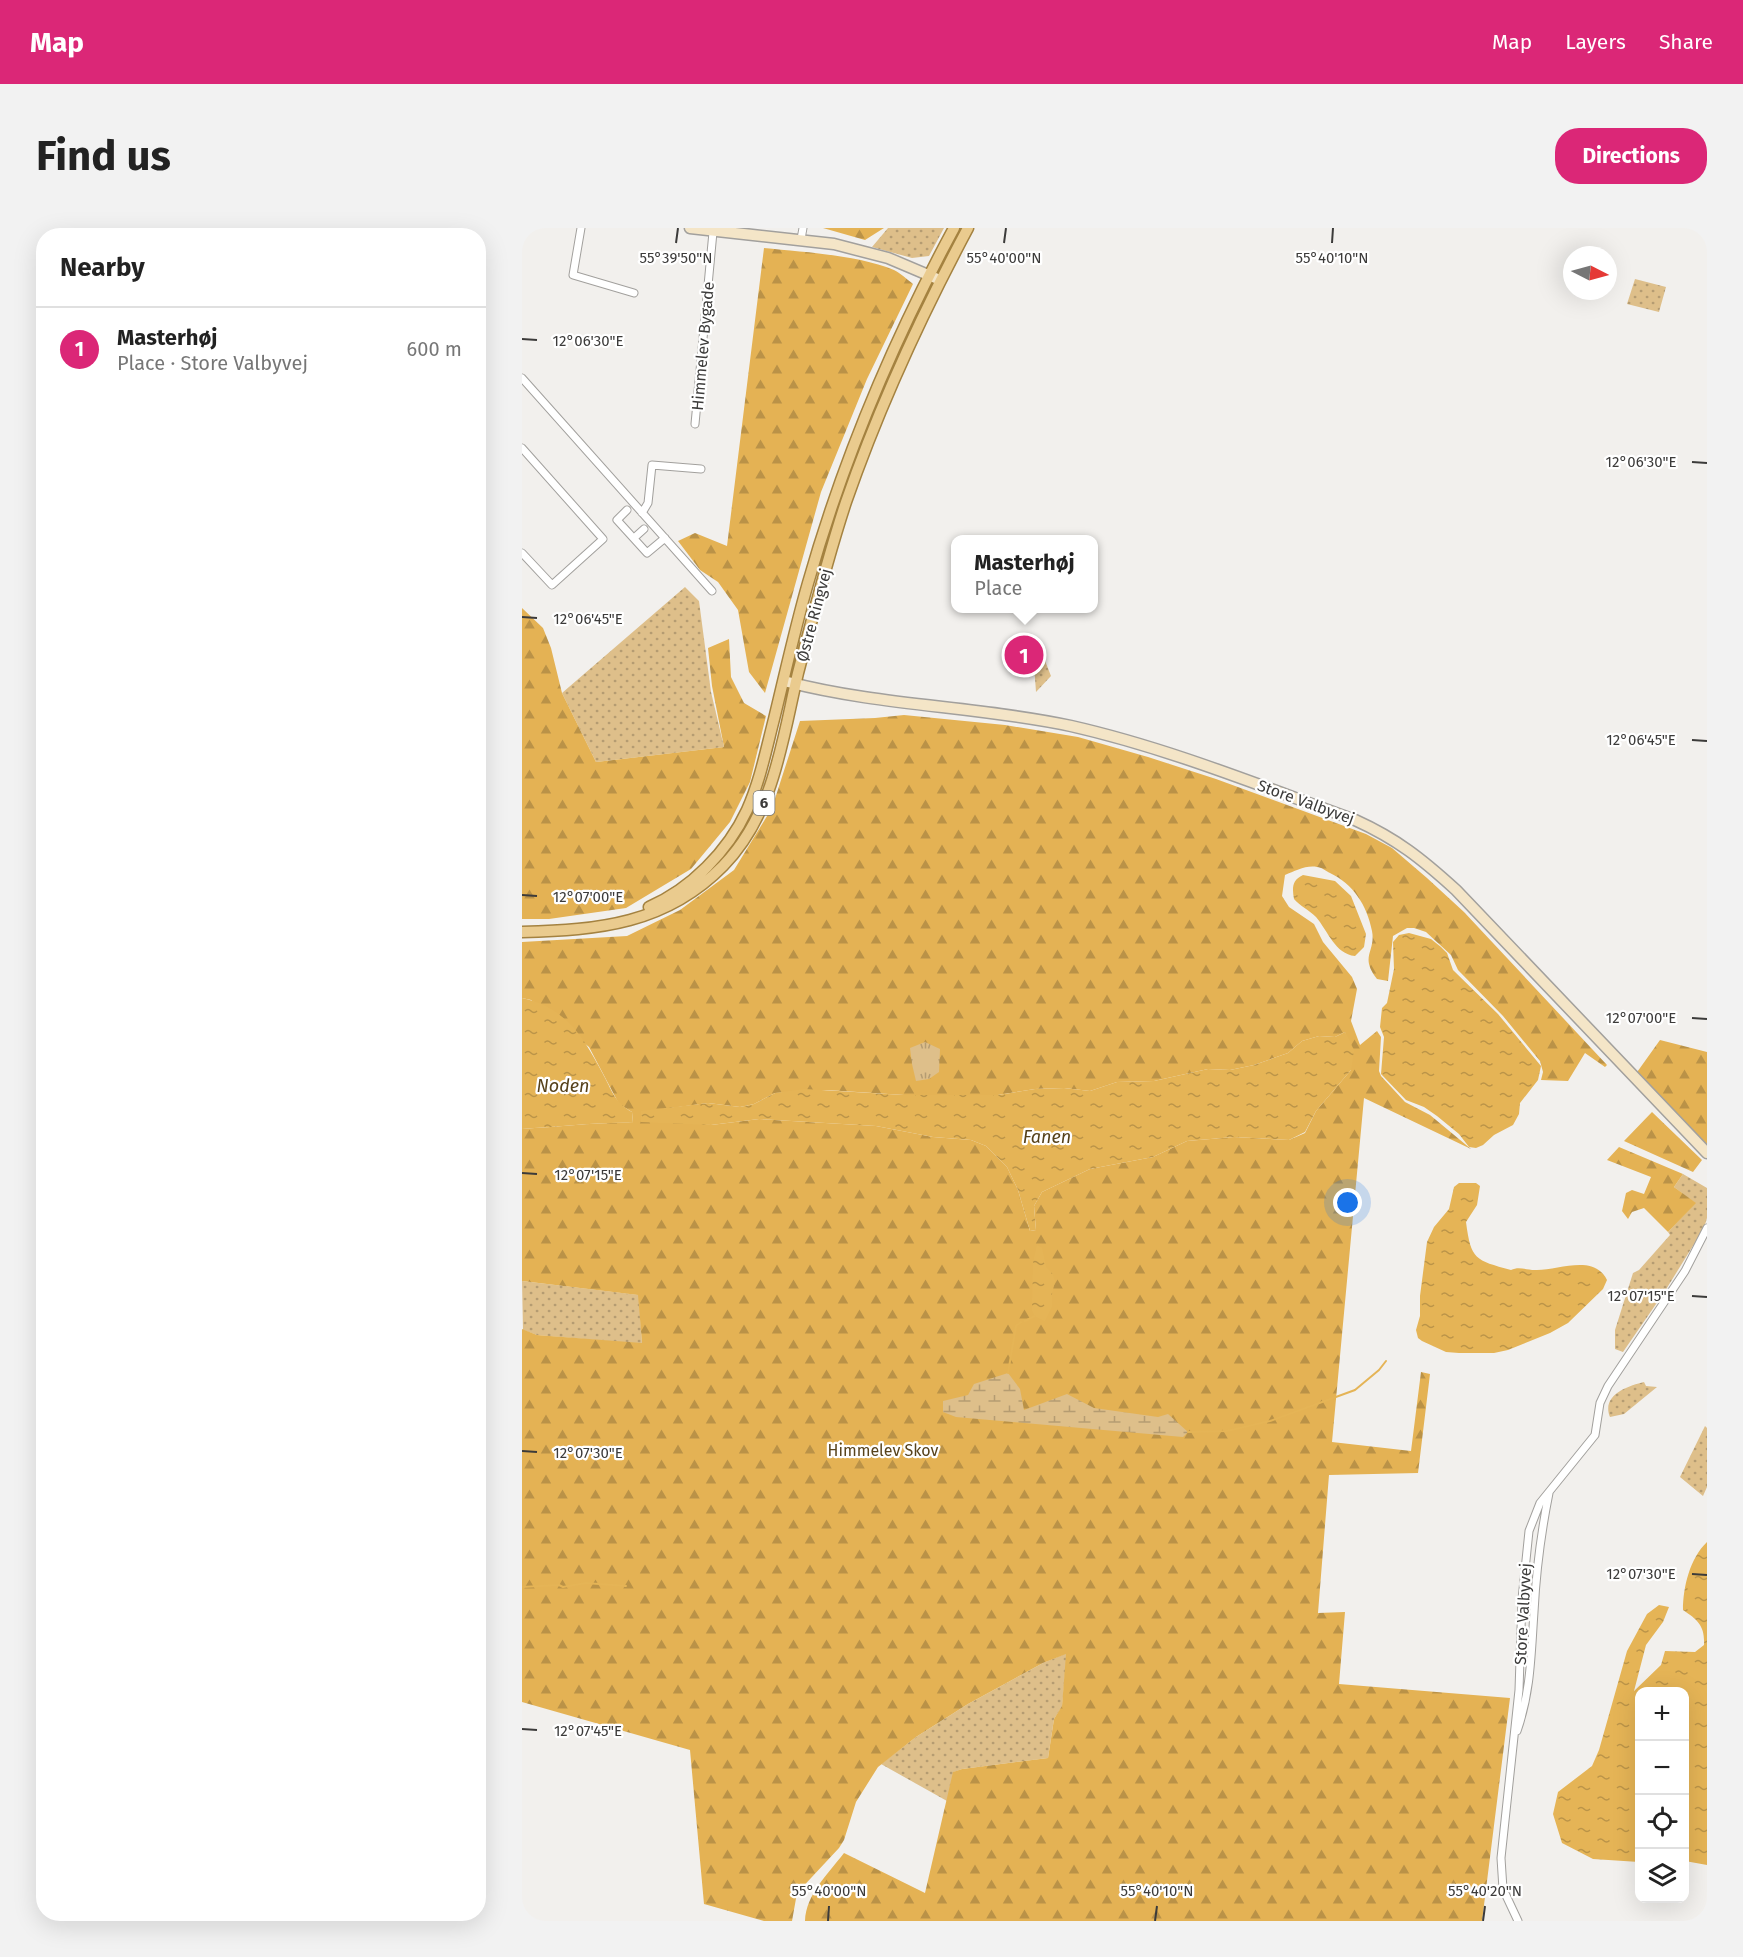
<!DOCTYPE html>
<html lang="en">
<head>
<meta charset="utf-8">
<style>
  body { margin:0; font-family:"Fira Sans",sans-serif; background:#f2f2f2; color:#222 }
  .controls { position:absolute; right:18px; bottom:18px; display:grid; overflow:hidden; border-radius:12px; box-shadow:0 6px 24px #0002 }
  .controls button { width:54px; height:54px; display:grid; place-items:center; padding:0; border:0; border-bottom:2px solid #e0e0e0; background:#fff; color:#222; font:30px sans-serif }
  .compass { position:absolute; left:1041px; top:18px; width:54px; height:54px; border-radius:50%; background:#fff; box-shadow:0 6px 24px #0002; rotate:96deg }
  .you { position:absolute; left:826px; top:975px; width:21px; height:21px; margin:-15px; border:4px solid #fff; border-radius:50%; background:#1a73e8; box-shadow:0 0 0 9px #1a73e833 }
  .badge { display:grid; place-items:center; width:39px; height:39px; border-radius:50%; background:#db2777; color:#fff; font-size:20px; font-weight:700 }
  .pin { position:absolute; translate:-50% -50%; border:3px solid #fff; box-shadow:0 2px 6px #0006 }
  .popup { position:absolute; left:429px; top:307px; width:147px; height:78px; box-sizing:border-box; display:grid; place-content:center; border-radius:12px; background:#fff; filter:drop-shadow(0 2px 4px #0005); font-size:20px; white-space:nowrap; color:#767676 }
  .popup b { font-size:22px; color:#222 }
  .popup::after { content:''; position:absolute; left:50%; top:100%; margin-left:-12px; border:12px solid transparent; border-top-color:#fff }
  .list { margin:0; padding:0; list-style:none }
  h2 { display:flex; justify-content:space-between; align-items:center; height:78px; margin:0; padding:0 24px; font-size:26px }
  h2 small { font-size:20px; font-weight:400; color:#767676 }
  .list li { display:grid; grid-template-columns:39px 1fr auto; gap:18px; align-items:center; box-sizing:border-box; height:84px; padding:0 24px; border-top:2px solid #e0e0e0 }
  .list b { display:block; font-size:22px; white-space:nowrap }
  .list p { margin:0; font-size:20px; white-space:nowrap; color:#767676 }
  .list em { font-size:20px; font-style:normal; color:#767676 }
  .icon { flex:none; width:33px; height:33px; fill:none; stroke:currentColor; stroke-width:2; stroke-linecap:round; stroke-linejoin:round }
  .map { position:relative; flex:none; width:1185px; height:1693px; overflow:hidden; border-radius:24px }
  header { display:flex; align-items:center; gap:36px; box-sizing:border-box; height:84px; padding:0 30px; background:#db2777; color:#fff }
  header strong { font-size:28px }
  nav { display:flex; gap:33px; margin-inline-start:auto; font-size:21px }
  .intro { display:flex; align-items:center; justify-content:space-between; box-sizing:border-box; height:144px; padding:0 36px }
  h1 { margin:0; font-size:42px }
  .button { padding:15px 27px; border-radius:24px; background:#db2777; color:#fff; font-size:21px; font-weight:700 }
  main { display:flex; gap:36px; padding:0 36px }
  aside { flex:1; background:#fff; border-radius:24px; box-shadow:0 6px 24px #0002 }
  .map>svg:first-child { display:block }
  .grass { fill:url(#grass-dots) }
  .forest { fill:url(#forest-firs); fill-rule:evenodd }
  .wetland { fill:url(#wetland-marsh) }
  .park { fill:url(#park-tufts) }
  .water { fill:url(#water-ripples) }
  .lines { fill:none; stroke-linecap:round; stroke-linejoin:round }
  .stream { stroke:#e5b456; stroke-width:2 }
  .street-casing { stroke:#a2a09d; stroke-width:9 }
  .secondary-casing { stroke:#a2a09d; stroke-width:13 }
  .primary-casing { stroke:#a48240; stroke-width:13 }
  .street { stroke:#fff; stroke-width:7 }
  .secondary { stroke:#f4e5c7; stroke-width:10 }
  .primary { stroke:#eacb8e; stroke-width:10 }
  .ticks { fill:none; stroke:#3c3b3a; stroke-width:2 }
  .labels { text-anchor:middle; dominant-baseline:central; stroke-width:4.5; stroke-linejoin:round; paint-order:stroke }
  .shield { fill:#fff; stroke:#767675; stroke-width:1.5 }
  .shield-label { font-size:15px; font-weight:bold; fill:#3c3b3a }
  .street-label { font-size:16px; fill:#3c3b3a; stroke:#fff }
  .park-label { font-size:16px; fill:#58431c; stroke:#fff }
  .water-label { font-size:18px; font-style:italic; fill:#56411a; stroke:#fff }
  .ticks-label { font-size:15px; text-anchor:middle; fill:#3c3b3a; stroke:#fff; stroke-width:4.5; stroke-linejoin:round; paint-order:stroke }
</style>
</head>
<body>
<header>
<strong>Map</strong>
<nav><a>Map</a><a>Layers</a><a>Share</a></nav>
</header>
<div class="intro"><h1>Find us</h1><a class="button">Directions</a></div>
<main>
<aside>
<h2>Nearby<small></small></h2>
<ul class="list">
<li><span class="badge">1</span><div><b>Masterhøj</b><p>Place · Store Valbyvej</p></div><em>600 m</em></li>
</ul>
</aside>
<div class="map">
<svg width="1185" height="1693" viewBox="0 0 1185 1693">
  <defs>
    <pattern id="grass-dots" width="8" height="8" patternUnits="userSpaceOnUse" patternTransform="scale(1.5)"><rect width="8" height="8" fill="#debf8a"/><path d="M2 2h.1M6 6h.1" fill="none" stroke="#b59c72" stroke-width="1.8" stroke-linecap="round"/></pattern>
    <pattern id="forest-firs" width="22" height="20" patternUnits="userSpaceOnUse" patternTransform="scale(1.5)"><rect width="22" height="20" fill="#e4b254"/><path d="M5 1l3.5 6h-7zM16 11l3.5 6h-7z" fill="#ba9247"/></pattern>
    <pattern id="wetland-marsh" width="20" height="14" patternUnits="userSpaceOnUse" patternTransform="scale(1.5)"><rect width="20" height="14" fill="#debf8a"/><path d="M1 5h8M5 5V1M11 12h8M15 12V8" fill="none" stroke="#b59c72"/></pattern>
    <pattern id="park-tufts" width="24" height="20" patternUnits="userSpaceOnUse" patternTransform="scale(1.5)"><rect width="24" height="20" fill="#debf8a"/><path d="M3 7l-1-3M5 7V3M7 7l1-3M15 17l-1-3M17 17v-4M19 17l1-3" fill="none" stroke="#b59c72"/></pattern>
    <pattern id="water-ripples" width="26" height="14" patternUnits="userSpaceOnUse" patternTransform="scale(1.5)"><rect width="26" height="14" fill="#e5b456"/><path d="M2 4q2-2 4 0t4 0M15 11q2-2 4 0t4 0" fill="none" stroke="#bb9448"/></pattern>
  </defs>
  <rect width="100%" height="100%" fill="#f2f0ed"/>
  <path class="grass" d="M366,0H422L407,28L390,30L350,19Z
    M1113,51L1144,59L1137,84L1105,76Z
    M163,359L177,373L189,464L202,519L74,534L40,465Z
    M492,409L514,410L529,448L514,464L512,436L491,433Z
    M1161,946L1185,960V990L1182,1000L1143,1063L1101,1124L1093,1121V1102L1111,1045L1117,1042L1148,1007L1146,1004L1173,975L1152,959Z
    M0,1053L117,1067L120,1116L15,1107L1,1102Z
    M1122,1154L1124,1158L1135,1159L1102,1186L1088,1189C1079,1167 1106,1158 1122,1154Z
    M1183,1198L1185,1200V1259L1181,1268L1158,1249Z
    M545,1425L540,1479L532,1491L526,1530L440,1541L432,1544L425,1573L359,1536L394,1509L446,1476L521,1435Z"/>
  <path class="forest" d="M301,0H362L343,12Z
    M242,20C281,24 336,27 372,42C378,45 385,51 391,56L345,151L299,264L243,465L227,444L216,382L196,354L178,342L156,313L173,305L205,318Z
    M0,380L21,400L29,420L40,465L74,534L202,519L190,458L186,420L207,411L209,449L222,475L244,488L228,554L208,594L169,641L104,680L27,691H0Z
    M382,487L483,497L556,509L626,529L694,551L844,606L870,620L905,650L942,684L1085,837L1083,839L1063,825L1046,853L1019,852L1021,844L1018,833L981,788L936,742L929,727L904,704L892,700H885L871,708L866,753L855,751C837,728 854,724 850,703C845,677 831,656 808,645C804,643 799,639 795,639C784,637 773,643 763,647L760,668L767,679L792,696L801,714L830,749L835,761L829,793L838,817L855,803L859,809L857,843L859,848L883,874L908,887L949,921L842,870L810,1214L889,1223L899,1144L908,1146L896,1245L807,1247L796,1385L823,1384L817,1456L988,1470L960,1693H283C284,1666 306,1646 322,1625L403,1665L431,1544L440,1541L526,1530L532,1491L540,1478L544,1426L521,1435L446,1476L394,1509L356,1539L334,1574L322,1612L317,1620L275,1665L270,1693H242L182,1676L168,1522L0,1474V1101L15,1107L120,1115L116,1067L0,1053V901C37,899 74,894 111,895L110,884L97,876L67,819L9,772L0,770V714L105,708L158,682L212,642L250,580L278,493L353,490ZM823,804L829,842L794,883L783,905L767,912L712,909L665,913L631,929L568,941L520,964L512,978L514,1002L508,1003L496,962L485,939L464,918L449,912L411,909L354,898L237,891L189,897L119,884L186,875L218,879L232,876L253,865L304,862L382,867H476L513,861L542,860L568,863L595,854L632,853L686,841L708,842L732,837L766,825L780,813L797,808L813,809Z
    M1138,812L1185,824V919L1113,847Z
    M1130,884L1180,932L1171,944L1102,913Z
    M1097,919L1161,946L1152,959L1174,975L1146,1004L1122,980L1110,984L1106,991L1100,983L1104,965L1110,962L1122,966L1129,949L1085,932Z"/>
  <path class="wetland" d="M486,1145L498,1161L502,1182L545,1166L572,1180L636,1189L646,1186L666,1204L661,1209L434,1189L421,1184V1173L446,1167L452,1156Z"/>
  <path class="park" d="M403,814L418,821L417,844L407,851L394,853L390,836L388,820Z"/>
  <path class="water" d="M781,647L813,653L829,668L844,706L842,719L833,728C813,726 806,703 794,689C787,682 778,678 772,671C770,660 770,652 781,647Z
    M887,705L909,711L919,719L925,725L931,742L976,786L1019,838L1016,852L998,875L997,886L991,897L972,907L961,917L954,920L947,919L937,906L915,888L902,879L884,872L859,846L862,809L858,799L860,780L865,775L872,741L871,714L877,707Z
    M0,770C45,780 62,810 82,848C91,865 93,874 110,884L111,895C74,894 37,899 0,901Z
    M823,804L832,822L829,842L794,883L783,904L767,912L712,909L665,913L631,929L568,941L520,964L512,978L514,1002L508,1003L496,962L485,939L464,918L449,912L411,909L354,898L237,891L189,897L119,894V883L186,875L218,879L232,876L253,865L283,861L382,867H476L513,861L542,860L568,863L595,854L632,853L686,841L708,842L732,837L766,825L780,813L797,808L813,809Z
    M937,955H954L958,958L955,977L944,994C949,1032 953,1032 989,1042C997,1038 1004,1042 1013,1042C1035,1043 1072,1025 1085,1052L1081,1061L1046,1095L1028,1105L986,1122L972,1125H937L924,1124L900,1113L896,1110L894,1102L898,1088V1068L905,1014L912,999L927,981L932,959Z
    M515,1017L520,1020L524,1039L530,1045L533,1053L530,1066V1078L523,1093L513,1088L510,1082L511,1035Z
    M1185,1314V1637L1163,1633L1162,1464H1118L1117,1634L1071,1631L1040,1615L1031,1586L1036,1564L1070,1538L1077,1522L1105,1423L1125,1386L1137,1377L1147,1379L1141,1394L1124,1417L1112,1463L1139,1437L1143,1423L1173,1424L1182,1417C1183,1398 1176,1392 1161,1382C1161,1359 1168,1330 1185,1314Z"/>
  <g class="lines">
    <path class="stream" d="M503,1093L513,1088
      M486,1145L494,1098L499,1094
      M666,1204L705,1203L748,1193L833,1162L857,1142L864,1133
      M0,1359L37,1357L41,1359L64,1355L104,1358"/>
    <g class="street-casing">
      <path id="street" d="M59,0L51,47L112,65
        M279,11L281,0
        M0,150L190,363
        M173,196L191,4
        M0,220L81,311L30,357L0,325
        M105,282L95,292L125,325L143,310
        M120,285L126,275L130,237L179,241
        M112,310L122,301
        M995,1503C1009,1463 1009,1426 1012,1384C1014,1344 1019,1305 1027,1265
        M996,1693L981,1661L979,1630L997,1462L1000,1371L1007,1303L1018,1275L1073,1207L1078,1175L1086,1158L1163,1043L1185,1000"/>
    </g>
    <g class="secondary-casing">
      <path id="secondary" d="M168,0L312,16L366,30L418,52
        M266,454C359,478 455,478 549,498C646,520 739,558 833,592C875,611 900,631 934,662L1185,925"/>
    </g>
    <g class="primary-casing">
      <path id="primary" d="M127,679C169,661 206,623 225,582C238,553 244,522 252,491C263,446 273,400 286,355C321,232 371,113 432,0
        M0,704C77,702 144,696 201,638C252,586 260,513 276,445C291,388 305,331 324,274C357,179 399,88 446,0"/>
    </g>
    <use href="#street" class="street"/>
    <use href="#secondary" class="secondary"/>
    <use href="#primary" class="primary"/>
  </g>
  <path class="ticks" d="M154,15L156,0M482,15L484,0M810,15L811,0M0,111L15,112M1170,234L1185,235M0,389L15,390M1170,512L1185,513M0,667L15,668M1170,790L1185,791M0,945L15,946M1170,1068L1185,1069M0,1223L15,1224M1170,1346L1185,1347M0,1501L15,1502M306,1693L307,1678M633,1693L635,1678M961,1693L963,1678"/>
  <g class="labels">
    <rect class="shield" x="231.5" y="563" width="21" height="24" rx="4.5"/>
    <g class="shield-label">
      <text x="242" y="575">6</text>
    </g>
    <g class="street-label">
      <text transform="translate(181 118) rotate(-85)">Himmelev Bygade</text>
      <text transform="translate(292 387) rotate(-75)">Østre Ringvej</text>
      <text transform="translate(784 574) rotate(20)">Store Valbyvej</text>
      <text transform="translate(1001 1386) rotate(-87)">Store Valbyvej</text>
    </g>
    <g class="park-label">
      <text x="361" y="1222">Himmelev Skov</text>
    </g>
    <g class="water-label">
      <text x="41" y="858">Noden</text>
      <text x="525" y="909">Fanen</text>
    </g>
  </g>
  <g class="ticks-label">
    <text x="154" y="35">55°39'50"N</text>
    <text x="482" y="35">55°40'00"N</text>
    <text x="810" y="35">55°40'10"N</text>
    <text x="66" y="118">12°06'30"E</text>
    <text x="1119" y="239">12°06'30"E</text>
    <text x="66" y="396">12°06'45"E</text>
    <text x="1119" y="517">12°06'45"E</text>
    <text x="66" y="674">12°07'00"E</text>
    <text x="1119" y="795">12°07'00"E</text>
    <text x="66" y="952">12°07'15"E</text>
    <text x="1119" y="1073">12°07'15"E</text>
    <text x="66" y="1230">12°07'30"E</text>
    <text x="1119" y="1351">12°07'30"E</text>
    <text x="66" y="1508">12°07'45"E</text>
    <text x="307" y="1668">55°40'00"N</text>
    <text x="635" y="1668">55°40'10"N</text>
    <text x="963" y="1668">55°40'20"N</text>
  </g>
</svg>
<div class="controls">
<button>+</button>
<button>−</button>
<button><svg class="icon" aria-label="locate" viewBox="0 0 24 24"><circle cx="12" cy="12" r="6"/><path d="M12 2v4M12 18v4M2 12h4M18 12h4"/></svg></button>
<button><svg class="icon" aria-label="layers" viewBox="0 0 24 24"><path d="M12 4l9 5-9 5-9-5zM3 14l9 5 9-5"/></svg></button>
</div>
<svg class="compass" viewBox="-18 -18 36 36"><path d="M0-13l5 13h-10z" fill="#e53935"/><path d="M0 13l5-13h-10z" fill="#767676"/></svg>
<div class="you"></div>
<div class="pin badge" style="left:502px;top:427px">1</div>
<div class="popup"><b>Masterhøj</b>Place</div>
</div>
</main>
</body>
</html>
